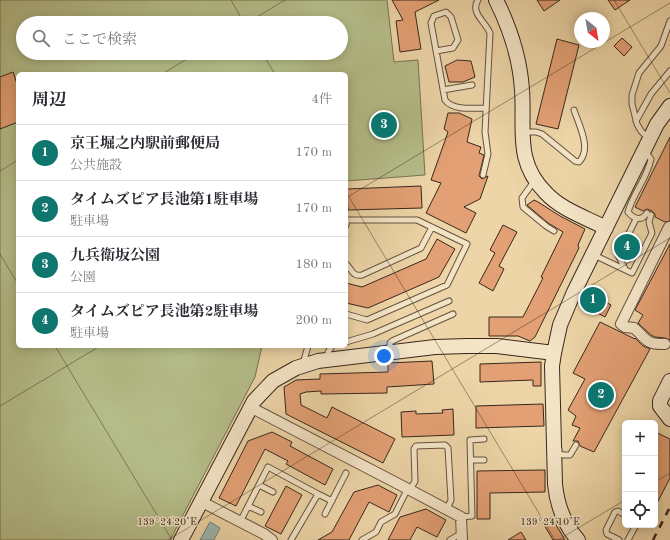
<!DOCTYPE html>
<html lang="ja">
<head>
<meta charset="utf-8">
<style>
  body { margin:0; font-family:"Old Standard TT","Noto Serif JP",serif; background:#f2f2f3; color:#2b2b33 }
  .controls { position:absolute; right:12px; bottom:12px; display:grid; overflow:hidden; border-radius:6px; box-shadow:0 2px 10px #0003 }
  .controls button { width:36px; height:36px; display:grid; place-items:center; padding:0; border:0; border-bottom:1px solid #e1e1e2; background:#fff; color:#2b2b33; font:20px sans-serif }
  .compass { position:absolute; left:574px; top:12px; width:36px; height:36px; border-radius:50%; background:#fff; box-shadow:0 2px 10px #0003; rotate:149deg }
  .you { position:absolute; left:384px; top:356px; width:14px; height:14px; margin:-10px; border:3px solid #fff; border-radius:50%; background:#1a73e8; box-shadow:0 0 0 6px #1a73e833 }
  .badge { display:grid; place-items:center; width:26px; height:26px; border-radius:50%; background:#0f766e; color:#fff; font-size:13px; font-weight:700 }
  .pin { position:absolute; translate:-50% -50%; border:2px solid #fff; box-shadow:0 1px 4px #0006 }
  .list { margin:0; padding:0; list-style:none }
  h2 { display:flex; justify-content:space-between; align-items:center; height:52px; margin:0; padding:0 16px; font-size:17px }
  h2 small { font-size:13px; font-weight:400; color:#7c7c81 }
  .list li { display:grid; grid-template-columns:26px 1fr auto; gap:12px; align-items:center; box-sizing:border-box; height:56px; padding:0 16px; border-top:1px solid #e1e1e2 }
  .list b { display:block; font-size:15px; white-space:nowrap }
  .list p { margin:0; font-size:13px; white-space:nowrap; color:#7c7c81 }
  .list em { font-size:13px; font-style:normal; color:#7c7c81 }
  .icon { flex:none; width:22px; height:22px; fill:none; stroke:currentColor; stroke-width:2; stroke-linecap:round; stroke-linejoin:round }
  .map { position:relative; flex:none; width:670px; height:540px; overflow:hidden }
  .search { position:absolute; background:#fff; box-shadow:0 2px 10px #0003; left:16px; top:16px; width:332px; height:44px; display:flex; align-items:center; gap:10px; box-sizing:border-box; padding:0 14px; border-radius:22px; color:#7c7c81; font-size:15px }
  .panel { position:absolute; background:#fff; box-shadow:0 2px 10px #0003; left:16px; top:72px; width:332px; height:276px; border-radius:6px }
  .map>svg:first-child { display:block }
  .green { fill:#b5be8a; stroke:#767254; fill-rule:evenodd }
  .water { fill:#9cb6b1; stroke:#747d76 }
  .building { fill:#e3a074; stroke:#38271d }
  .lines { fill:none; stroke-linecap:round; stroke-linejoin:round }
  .lane-casing { stroke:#655240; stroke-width:7 }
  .street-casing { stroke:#655240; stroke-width:12 }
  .secondary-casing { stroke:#38271d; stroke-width:16 }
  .lane { stroke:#f3e4c6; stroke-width:5 }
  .street { stroke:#f3e4c6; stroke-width:10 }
  .secondary { stroke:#f3e4c6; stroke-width:14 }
  .rail { stroke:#38271d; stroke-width:2.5; stroke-dasharray:7 7; stroke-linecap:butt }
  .ticks { fill:none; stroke:#38271d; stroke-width:1; stroke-opacity:0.45 }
  .ticks-label { font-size:10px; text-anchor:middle; fill:#38271d; stroke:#f3e4c6; stroke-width:3; stroke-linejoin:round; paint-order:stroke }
</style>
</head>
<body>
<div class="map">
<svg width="670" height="540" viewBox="0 0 670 540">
  <rect width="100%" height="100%" fill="#edd5a7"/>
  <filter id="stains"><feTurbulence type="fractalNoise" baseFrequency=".005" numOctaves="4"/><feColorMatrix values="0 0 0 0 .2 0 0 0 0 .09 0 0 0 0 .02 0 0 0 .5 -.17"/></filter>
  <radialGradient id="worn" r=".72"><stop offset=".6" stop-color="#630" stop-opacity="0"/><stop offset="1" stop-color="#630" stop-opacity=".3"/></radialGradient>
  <path class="green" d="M0,0H387L394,62L418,60L425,175L346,181V74H18V346H262L255,377L170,540H0ZM23,23H341V53H23Z"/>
  <path class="water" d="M210,522L220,528L214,540H200Z"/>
  <path class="building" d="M392,0H439L415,12L421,49L400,52L396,21L403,20Z
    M537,0H560L544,11Z
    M608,0H630L615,10Z
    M622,38L632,47L624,56L614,46Z
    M557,39L579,45L558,129L536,124Z
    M457,60L471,61L475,77L463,82H449L445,66Z
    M13,72L18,87V122L0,129V77Z
    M448,113H459L472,119L467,142L481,147L479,153L484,155L479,176L482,179L488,176L480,199L464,207L476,213L466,233L426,213L441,183L431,180L448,132L444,129Z
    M670,137V221L665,222L655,217V214L652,211L647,209L643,211L635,207Z
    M421,186L422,208L348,210L347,189Z
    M534,200L538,202L560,216L585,229L578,245L579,248L535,337L530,341L518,336H489V317H523L543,278L541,277L563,232L548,223L527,205Z
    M503,225L517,232L499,266L504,269L493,291L479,283L495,253L490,250Z
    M437,239L455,249L439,277L368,308L346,303V283L362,287L426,259Z
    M670,244V340L665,338L655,337L651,335L638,323L643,315L635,310Z
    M593,293L596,294L598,298L611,305L605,317L584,306L590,295Z
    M600,322L635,339V338L643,346L650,349L594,452L580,446L578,441H573L580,428L572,425L576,416L568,410L585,379L573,373Z
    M432,361L434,384L387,387V393L321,394V391L306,392L300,394L301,405L327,418L332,407L395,439L383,463L286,414L284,387L296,380L320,379V374L388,372V363Z
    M541,362V386H533V380L480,382V364Z
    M543,404L544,426L476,428V406Z
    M453,409L454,435L402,437L401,412L416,411V414L443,413L442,410Z
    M272,432L292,442L290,446L333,469L325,485L286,464L288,461L265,449L236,506L219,498L248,441Z
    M655,432L670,439V478L655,507Z
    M545,470V492L490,493V519H477V471Z
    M378,485L397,495L389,512L369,502L349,540H318L332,532L354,492Z
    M286,486L302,495L281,534L265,526Z
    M426,509L446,520L437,537L417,527L410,540H388L400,517Z
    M552,518L565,540H553L543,523Z
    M521,532L526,540H508Z"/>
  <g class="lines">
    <g class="lane-casing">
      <path id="lane" d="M478,0C470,13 485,21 490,33L485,132L488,154L483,175
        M436,51L453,48L458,40L451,17L446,12L434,16L431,23L445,100C453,111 474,108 486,108
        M443,90L472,85
        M636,121L651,94L670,71
        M523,132H536L542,134L575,161L579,162C592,149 579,125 574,110
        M649,139L641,131L637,124L632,104V95L639,73L661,46L670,21
        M645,151L651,159C647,179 633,193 628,212C634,219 641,222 647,213
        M535,180L522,198L523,207L546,226L554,231
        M346,225L347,220H417L467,244L447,285L367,320L346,314
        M594,255L632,273L652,233L649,222L651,215
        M346,264C352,269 352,277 362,275L421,248L432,227
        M625,269L618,255L636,219
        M346,342L373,334L449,301
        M390,352V343L392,341L453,314
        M328,359V352L332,346
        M303,364L308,346
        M559,449V453L563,455H570L576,445
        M471,460H484
        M259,485L273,492
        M410,490L415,481L414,449L416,446L445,445L448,448L451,500L447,509
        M318,494L332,501
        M248,506L261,512
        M325,514L346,473
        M461,517L472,516L470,440L484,439
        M240,522L268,467L318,494L291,540
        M362,540L376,532L381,522L395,514L408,488
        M450,540L462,533
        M619,540L607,534L606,530L615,512L618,511L625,515
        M628,540L636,525"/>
    </g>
    <g class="street-casing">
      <path id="street" d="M665,344C646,345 647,339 634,328L625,327L621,324L669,227L670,228
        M250,407L410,490L461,517L462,540
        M202,502L264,534L272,540"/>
    </g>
    <g class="secondary-casing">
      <path id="secondary" d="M496,0C510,28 520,59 522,90C525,129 514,161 546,193C562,210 585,217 606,228
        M670,381L660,401V406L670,419
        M181,540L254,401L273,381L296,368L318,361L435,347L467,346H497L554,353
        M578,540C564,524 557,505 555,484L552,366L554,353L560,325L574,292L657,124L670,106"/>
    </g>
    <use href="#lane" class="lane"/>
    <use href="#street" class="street"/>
    <use href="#secondary" class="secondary"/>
    <path class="rail" d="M653,540L670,507"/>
  </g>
  <path class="ticks" d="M231,0L244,23M614,0L670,93M247,23L285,0M262,53L275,74M162,74L197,53M0,171L18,160M346,192L555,540M346,198L670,3M0,254L18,284M55,346L172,540M0,406L100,346M655,482L670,473M168,540L670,238M558,540L625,500"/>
  <g class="ticks-label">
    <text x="167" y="525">139°24'20"E</text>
    <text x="550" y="525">139°24'10"E</text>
  </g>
  <rect width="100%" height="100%" filter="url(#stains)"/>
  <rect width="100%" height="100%" fill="url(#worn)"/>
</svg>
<div class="controls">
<button>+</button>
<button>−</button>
<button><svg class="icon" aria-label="locate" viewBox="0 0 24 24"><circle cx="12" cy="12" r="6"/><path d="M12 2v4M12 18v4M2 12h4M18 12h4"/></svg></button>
</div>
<svg class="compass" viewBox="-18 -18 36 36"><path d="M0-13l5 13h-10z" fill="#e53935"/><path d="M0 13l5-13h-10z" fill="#7c7c81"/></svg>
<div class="you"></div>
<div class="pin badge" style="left:593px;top:300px">1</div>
<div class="pin badge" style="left:601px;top:395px">2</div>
<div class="pin badge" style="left:384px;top:125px">3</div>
<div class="pin badge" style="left:627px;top:247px">4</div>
<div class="search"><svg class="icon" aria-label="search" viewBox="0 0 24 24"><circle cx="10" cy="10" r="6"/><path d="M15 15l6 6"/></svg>ここで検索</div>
<section class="panel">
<h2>周辺<small>4件</small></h2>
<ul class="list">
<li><span class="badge">1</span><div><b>京王堀之内駅前郵便局</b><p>公共施設</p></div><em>170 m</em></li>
<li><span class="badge">2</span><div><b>タイムズピア長池第1駐車場</b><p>駐車場</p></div><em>170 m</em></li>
<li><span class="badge">3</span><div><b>九兵衛坂公園</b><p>公園</p></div><em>180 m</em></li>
<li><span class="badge">4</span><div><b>タイムズピア長池第2駐車場</b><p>駐車場</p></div><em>200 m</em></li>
</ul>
</section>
</div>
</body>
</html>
